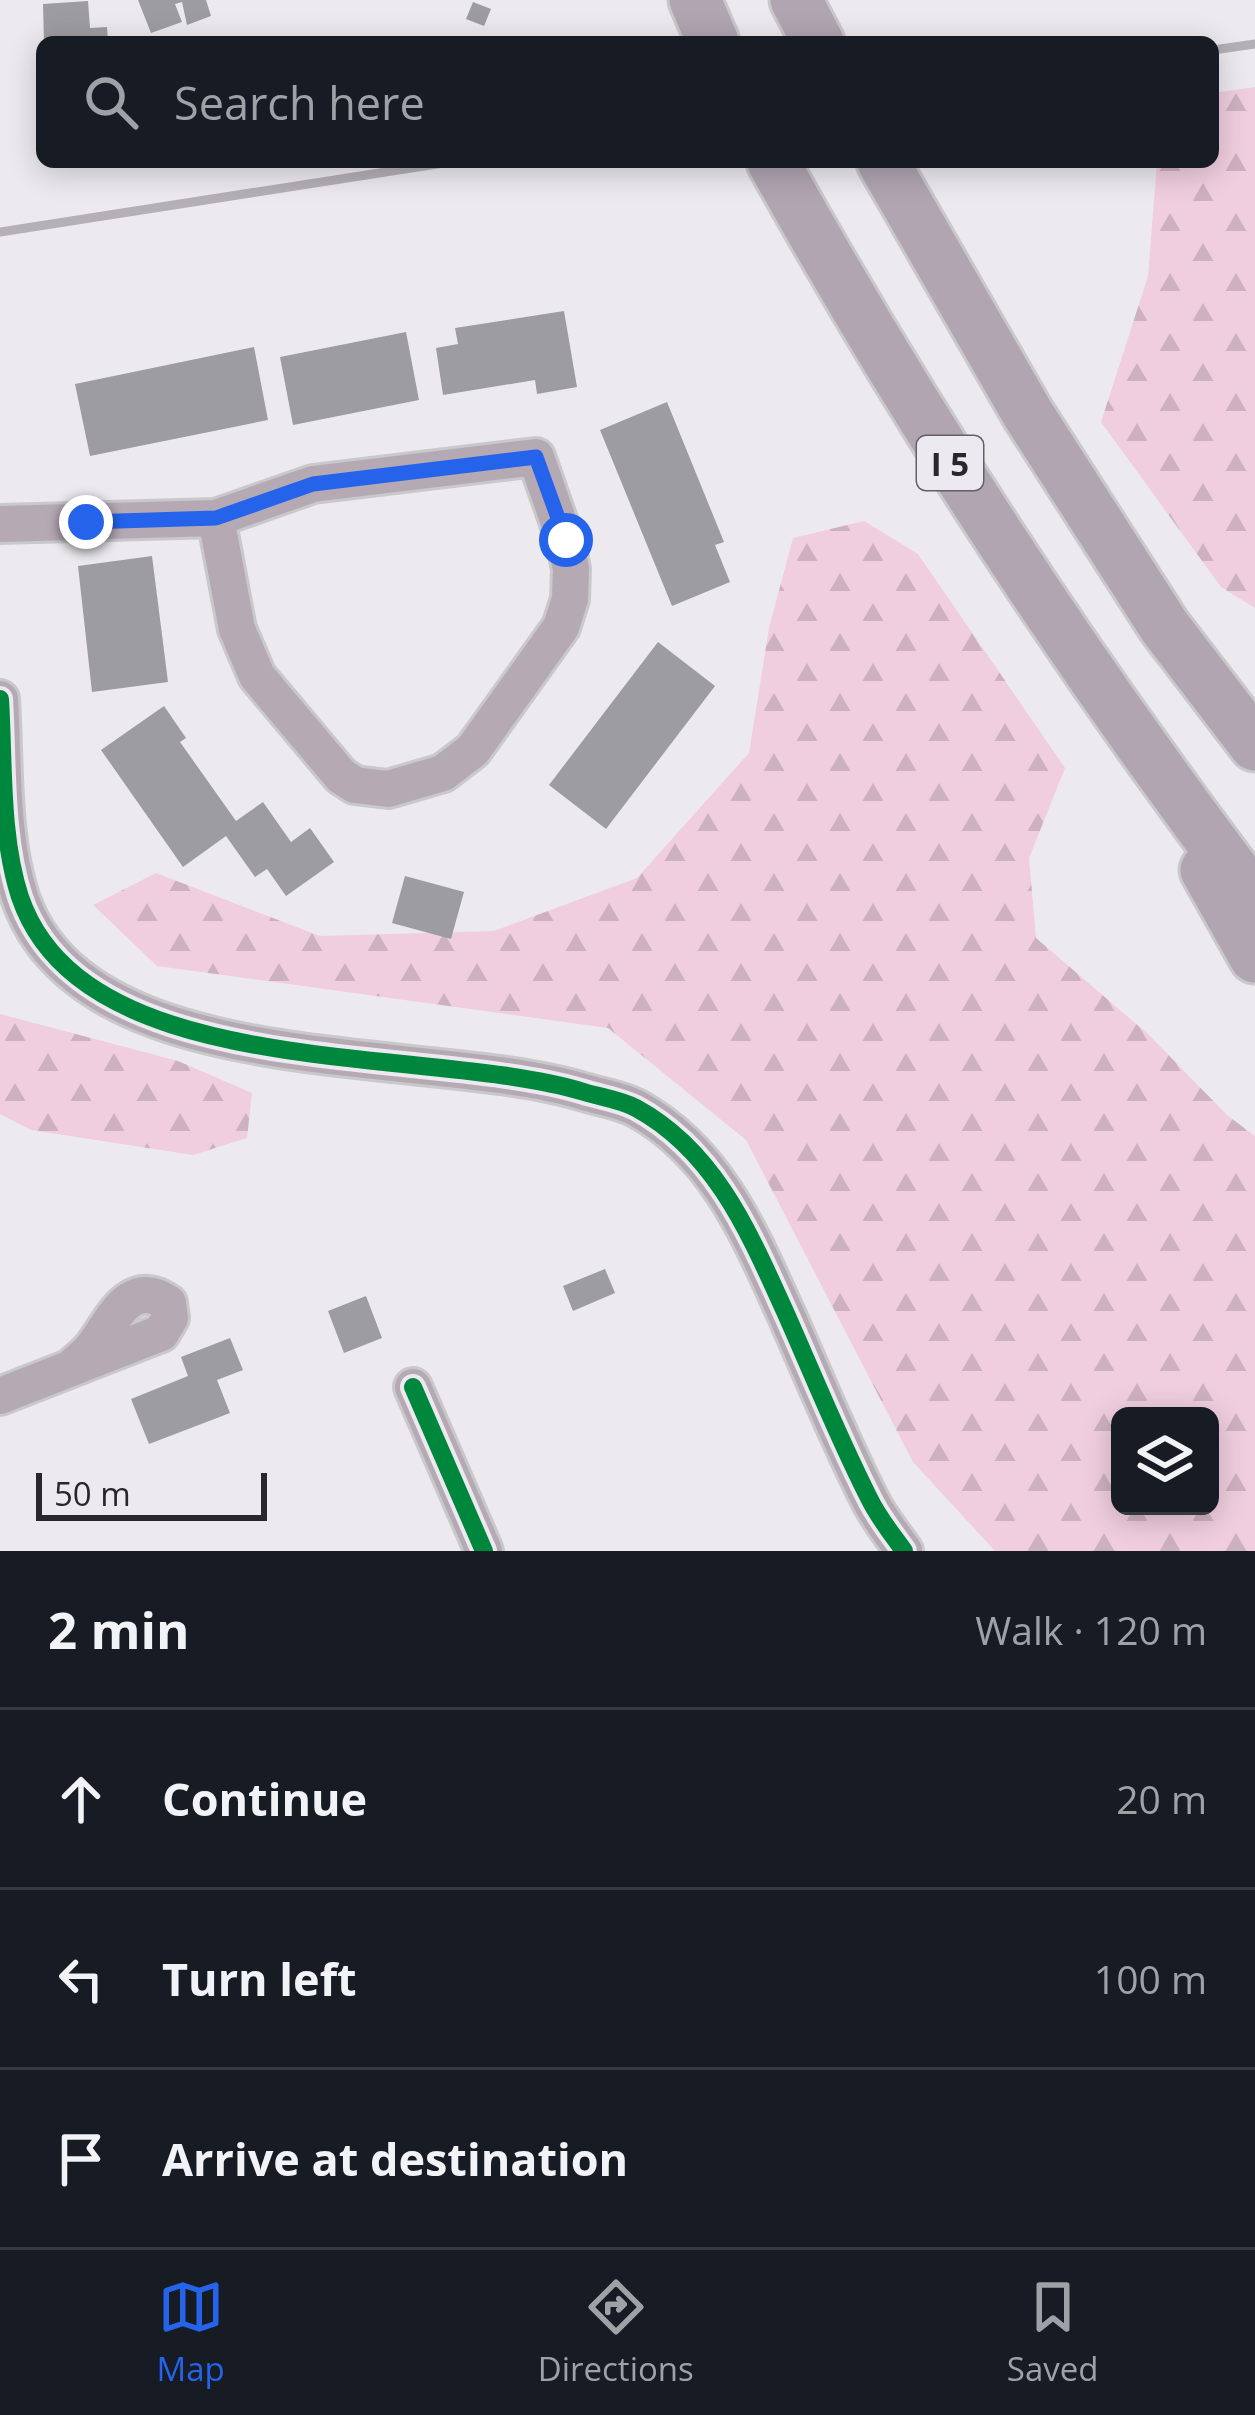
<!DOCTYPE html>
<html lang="en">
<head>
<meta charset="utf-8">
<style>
  body { margin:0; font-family:"Open Sans",sans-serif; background:#242831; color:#f1f3f6 }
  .controls { position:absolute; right:36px; bottom:36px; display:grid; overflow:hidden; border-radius:18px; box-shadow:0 6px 30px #0003 }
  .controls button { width:108px; height:108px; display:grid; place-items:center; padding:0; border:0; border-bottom:3px solid #363941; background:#171b24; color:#f1f3f6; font:60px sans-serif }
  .scale { position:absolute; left:36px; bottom:30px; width:231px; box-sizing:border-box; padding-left:12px; border:6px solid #28272a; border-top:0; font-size:33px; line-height:42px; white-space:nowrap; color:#28272a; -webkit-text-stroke:9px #ece9f0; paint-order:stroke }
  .stop { position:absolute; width:36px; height:36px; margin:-27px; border:9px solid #2563eb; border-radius:50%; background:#fff }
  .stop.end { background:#2563eb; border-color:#fff; box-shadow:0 3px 12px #0008 }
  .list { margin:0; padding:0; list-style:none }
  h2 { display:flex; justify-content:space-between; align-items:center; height:156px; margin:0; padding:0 48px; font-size:51px }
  h2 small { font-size:39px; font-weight:400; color:#9ea1a6 }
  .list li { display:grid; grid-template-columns:78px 1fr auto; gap:36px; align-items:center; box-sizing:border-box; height:180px; padding:0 48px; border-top:3px solid #363941 }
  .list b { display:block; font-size:45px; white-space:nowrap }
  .list em { font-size:39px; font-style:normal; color:#9ea1a6 }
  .icon { flex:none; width:66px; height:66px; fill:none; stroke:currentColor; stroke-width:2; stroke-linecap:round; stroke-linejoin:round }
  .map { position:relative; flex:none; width:1255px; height:1551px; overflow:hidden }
  .search { position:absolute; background:#171b24; box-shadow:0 6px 30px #0003; left:36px; right:36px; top:36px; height:132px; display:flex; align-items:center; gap:30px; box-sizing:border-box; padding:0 42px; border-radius:18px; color:#9ea1a6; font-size:45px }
  .sheet { height:696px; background:#171b24 }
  nav { display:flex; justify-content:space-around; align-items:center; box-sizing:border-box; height:168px; border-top:3px solid #363941; background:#171b24; font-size:33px; color:#9ea1a6 }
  nav a { display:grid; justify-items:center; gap:6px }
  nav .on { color:#2563eb }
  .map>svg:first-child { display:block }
  .forest { fill:url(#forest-firs); fill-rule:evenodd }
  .building { fill:#9d9ca0 }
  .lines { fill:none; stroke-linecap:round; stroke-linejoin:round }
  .minor-casing { stroke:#c9c8cb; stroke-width:42 }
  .highway-casing { stroke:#c9c8cb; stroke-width:57 }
  .minor { stroke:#b5a9b4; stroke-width:36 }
  .highway { stroke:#b0a5b1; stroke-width:51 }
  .rail { stroke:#b5afb6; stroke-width:9 }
  .cycleway-casing { stroke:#ece9f0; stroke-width:26 }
  .cycleway { stroke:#00873e; stroke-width:18 }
  .route { stroke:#2563eb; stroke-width:15 }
  .labels { text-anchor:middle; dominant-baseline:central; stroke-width:12; stroke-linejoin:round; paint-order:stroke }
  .shield { fill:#ece9f0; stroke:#636165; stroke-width:3 }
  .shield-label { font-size:33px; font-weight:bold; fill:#28272a }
</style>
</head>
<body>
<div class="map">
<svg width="1255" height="1551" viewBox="0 0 1255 1551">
  <defs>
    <pattern id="forest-firs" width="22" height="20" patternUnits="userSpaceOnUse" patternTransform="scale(3)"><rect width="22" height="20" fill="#f0cede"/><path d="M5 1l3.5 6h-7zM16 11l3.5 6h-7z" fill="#ceb1bf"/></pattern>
  </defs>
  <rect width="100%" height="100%" fill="#eceaef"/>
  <path class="forest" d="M1255,87V608L1221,587L1101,422L1148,276L1157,162H1213V93Z
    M864,521L918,554L1065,768L1029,858L1036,938L1149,1035L1227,1115L1255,1136V1551H995L913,1462L746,1140L608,1028L157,966L93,905L156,873L320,936L494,931L637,878L749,753L769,628L793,538ZM1120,1416H1210V1506H1120Z
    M0,1014L178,1061L252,1093L247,1138L193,1155L31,1130L0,1114Z"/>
  <path class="building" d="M138,0H206L211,16L187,25L182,2L175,4L182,22L151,33Z
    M88,1L90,28L107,27L108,42H44L43,4Z
    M473,2L491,9L484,26L466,19Z
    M564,311L577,387L537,394L535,380L443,395L436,348L458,344L455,328Z
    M406,332L419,400L293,425L280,357Z
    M254,347L268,420L90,456L75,384Z
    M667,402L724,542L715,545L730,582L672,606L600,430Z
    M152,556L168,682L92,692L78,566Z
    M658,642L715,686L606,829L549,785Z
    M164,706L186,738L180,742L236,821L263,802L291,842L310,828L334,862L286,896L267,869L255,877L226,836L183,867L101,750Z
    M405,876L464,892L451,939L392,923Z
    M605,1269L615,1293L573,1311L563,1286Z
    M366,1296L382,1338L344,1353L328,1311Z
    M230,1338L243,1370L217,1380L230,1413L149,1444L131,1399L188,1376L181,1357Z"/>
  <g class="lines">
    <g class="minor-casing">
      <path id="minor" d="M0,524L216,518L313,484L536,457L565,540L571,569L570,599L561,627L473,750L443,773L388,789L355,785L341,776L257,676L237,629L216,518
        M0,699C4,763 0,836 20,897C84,1085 427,1044 584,1092C600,1097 621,1100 636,1108C717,1152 751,1237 787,1316C814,1377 839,1439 869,1498C878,1517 892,1534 904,1551
        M413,1387L484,1551
        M0,1396L161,1333L170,1318L168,1303C129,1277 113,1321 93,1347C87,1355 78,1361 71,1368"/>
    </g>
    <g class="highway-casing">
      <path id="highway" d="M695,0L713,42
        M796,0L818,42
        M773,162C916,419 1077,665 1255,899
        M883,162L1028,414L1164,626L1255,745
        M1206,870L1255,957"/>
    </g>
    <use href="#minor" class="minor"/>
    <use href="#highway" class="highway"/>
    <path class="rail" d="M1213,50L1255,44
      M0,232L450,162"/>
    <g class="cycleway-casing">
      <path id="cycleway" d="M0,699C4,763 0,836 20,897C84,1085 427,1044 584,1092C600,1097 621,1100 636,1108C717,1152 751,1237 787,1316C814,1377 839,1439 869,1498C878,1517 892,1534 904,1551
        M413,1387L484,1551"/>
    </g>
    <use href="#cycleway" class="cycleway"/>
  </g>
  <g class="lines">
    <path class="route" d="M86,522L216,518L313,484L536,457L566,540"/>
  </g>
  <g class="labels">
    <rect class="shield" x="917" y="436" width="66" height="54" rx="9"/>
    <g class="shield-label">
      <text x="950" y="463">I 5</text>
    </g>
  </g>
</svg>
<div class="controls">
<button><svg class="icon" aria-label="layers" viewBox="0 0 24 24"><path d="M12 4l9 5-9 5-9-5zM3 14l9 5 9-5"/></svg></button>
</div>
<div class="scale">50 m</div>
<div class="stop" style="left:566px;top:540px"></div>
<div class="stop end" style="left:86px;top:522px"></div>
<div class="search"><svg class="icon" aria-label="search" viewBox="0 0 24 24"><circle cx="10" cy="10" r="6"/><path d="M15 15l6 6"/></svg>Search here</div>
</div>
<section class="sheet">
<h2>2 min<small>Walk · 120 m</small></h2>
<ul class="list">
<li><svg class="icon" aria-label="ahead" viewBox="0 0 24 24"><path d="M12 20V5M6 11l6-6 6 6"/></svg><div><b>Continue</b></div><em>20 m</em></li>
<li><svg class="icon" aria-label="left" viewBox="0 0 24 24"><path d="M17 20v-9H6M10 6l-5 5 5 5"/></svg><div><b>Turn left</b></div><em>100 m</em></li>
<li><svg class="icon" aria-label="arrive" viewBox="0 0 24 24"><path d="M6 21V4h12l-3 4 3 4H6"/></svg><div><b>Arrive at destination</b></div></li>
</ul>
</section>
<nav>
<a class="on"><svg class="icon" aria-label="map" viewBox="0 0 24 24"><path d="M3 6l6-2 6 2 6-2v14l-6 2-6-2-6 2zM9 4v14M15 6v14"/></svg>Map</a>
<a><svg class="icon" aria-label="directions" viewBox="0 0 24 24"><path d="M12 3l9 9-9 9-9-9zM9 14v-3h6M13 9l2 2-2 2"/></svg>Directions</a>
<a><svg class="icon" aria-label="saved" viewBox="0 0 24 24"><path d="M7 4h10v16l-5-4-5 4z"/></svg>Saved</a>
</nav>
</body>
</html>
